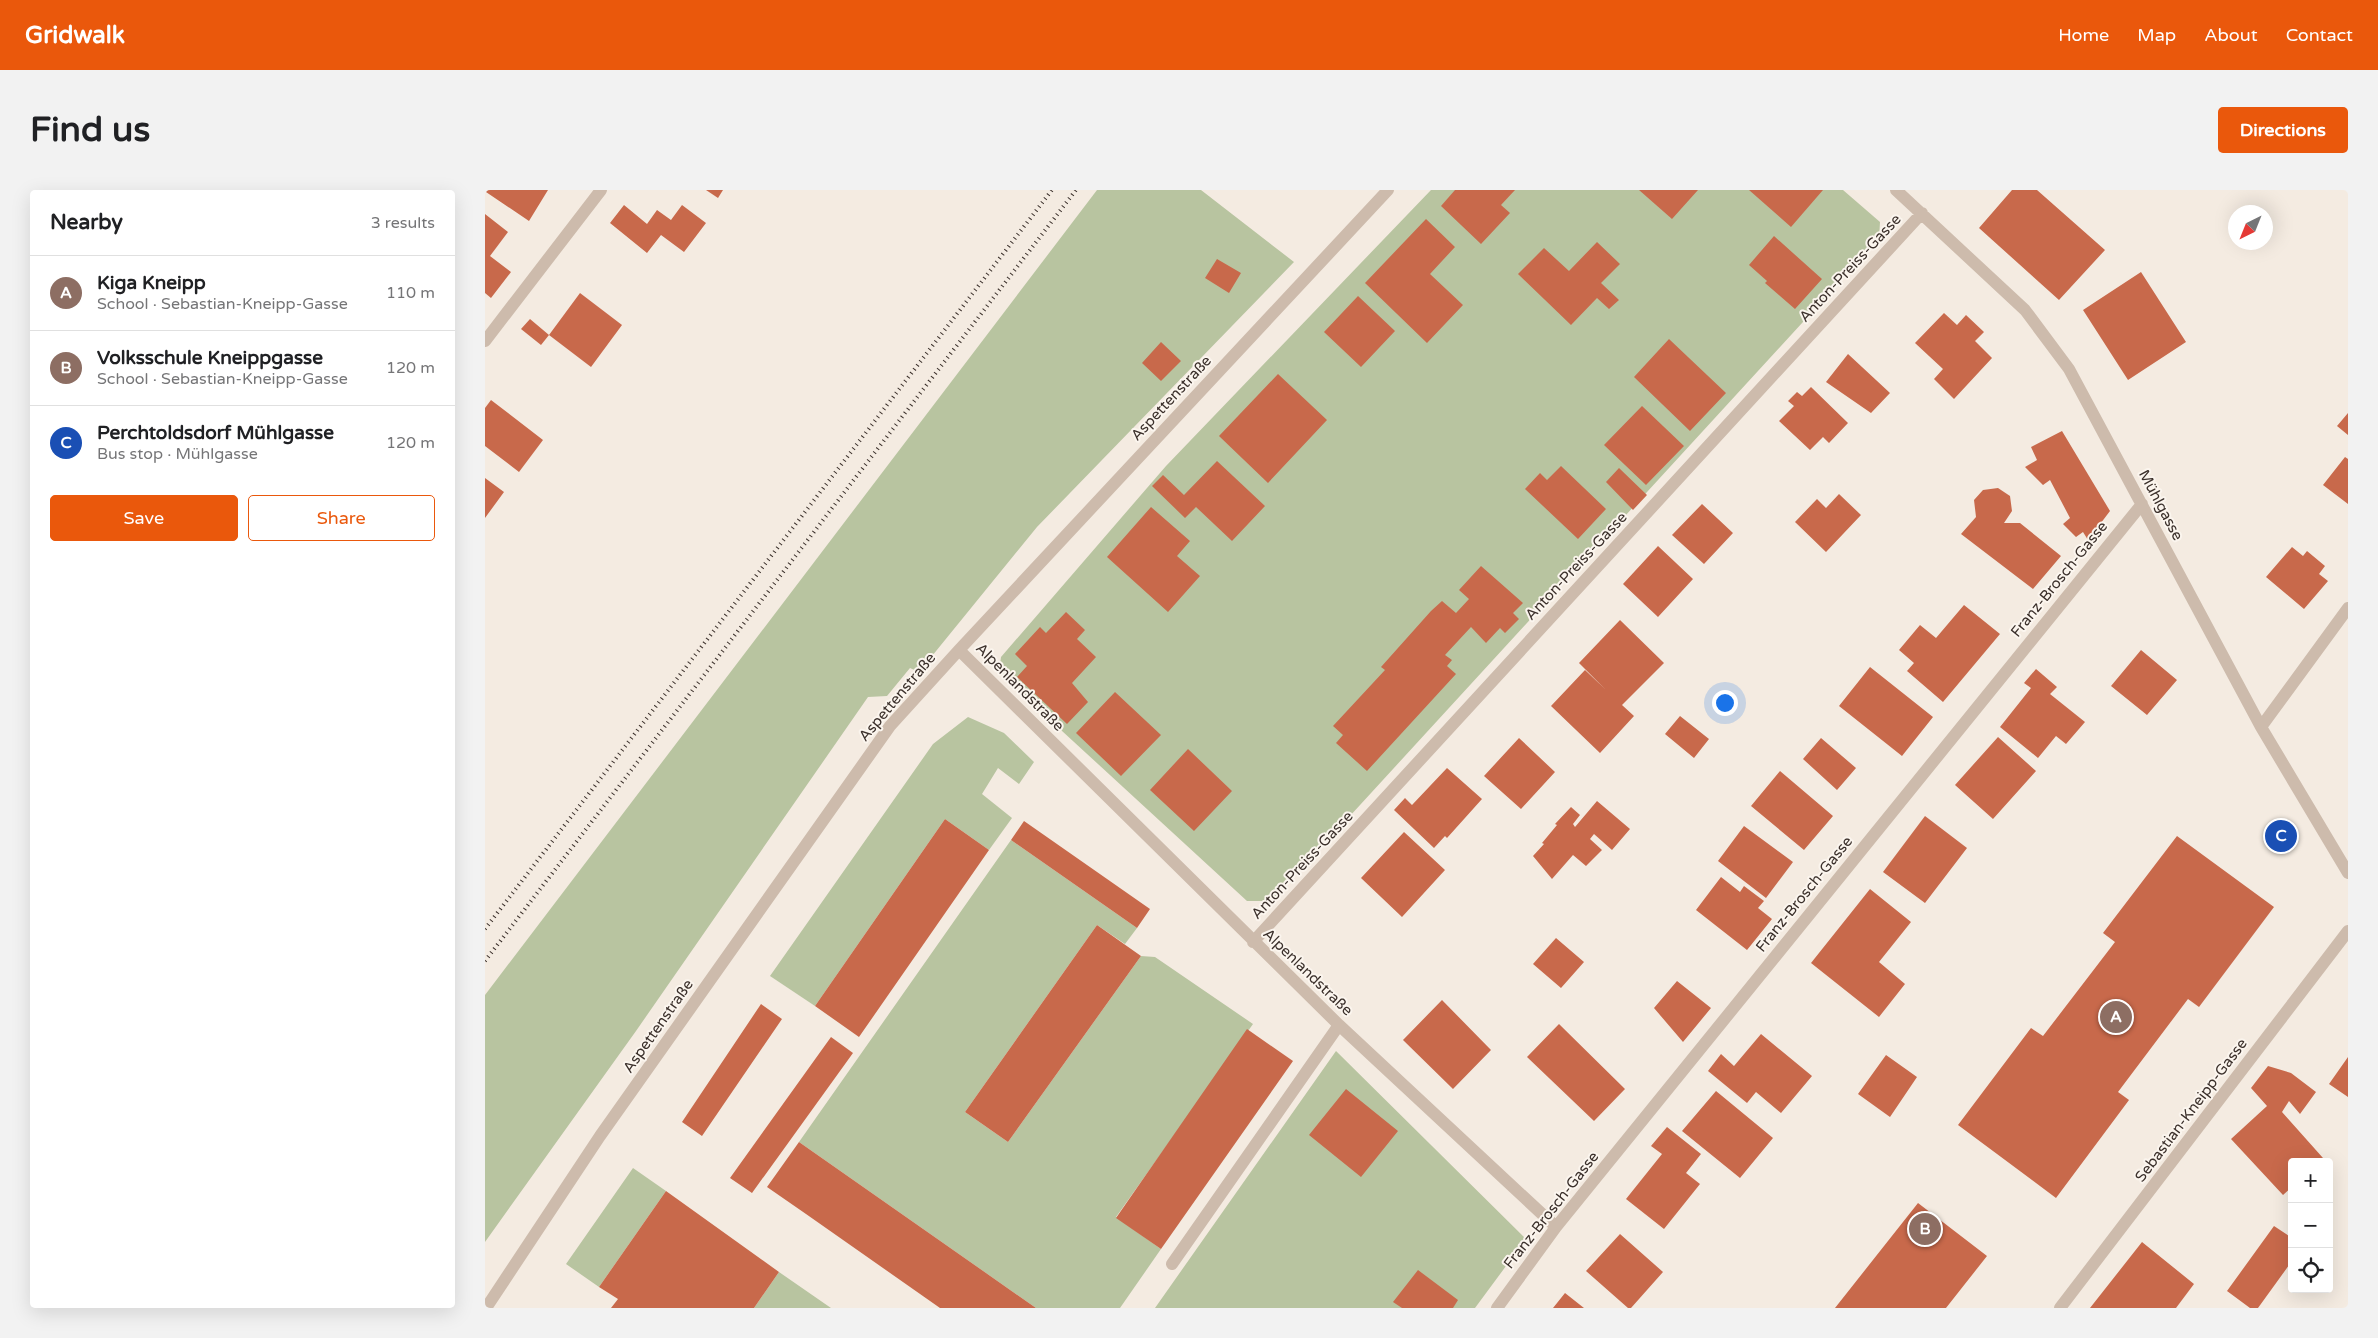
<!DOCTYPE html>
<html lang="en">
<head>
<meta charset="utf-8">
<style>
  body { margin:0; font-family:"Varela Round",sans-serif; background:#f2f2f2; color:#202124 }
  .controls { position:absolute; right:15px; bottom:15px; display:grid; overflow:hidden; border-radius:5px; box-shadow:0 5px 20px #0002 }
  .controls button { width:45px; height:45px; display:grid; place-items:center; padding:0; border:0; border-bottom:1px solid #e0e0e0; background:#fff; color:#202124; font:25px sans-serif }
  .compass { position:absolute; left:1743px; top:15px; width:45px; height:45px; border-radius:50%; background:#fff; box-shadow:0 5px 20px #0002; rotate:223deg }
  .you { position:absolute; left:1239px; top:512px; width:18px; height:18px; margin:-12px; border:4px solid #fff; border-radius:50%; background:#1a73e8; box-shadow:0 0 0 8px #1a73e833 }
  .badge { display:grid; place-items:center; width:32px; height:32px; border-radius:50%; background:#ea580c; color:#fff; font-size:16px; font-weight:700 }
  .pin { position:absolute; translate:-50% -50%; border:2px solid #fff; box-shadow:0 1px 5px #0006 }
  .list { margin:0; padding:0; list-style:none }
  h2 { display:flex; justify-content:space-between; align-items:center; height:65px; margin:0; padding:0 20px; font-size:21px }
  h2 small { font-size:16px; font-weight:400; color:#757577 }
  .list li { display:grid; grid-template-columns:32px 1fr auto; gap:15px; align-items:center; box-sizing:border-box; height:75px; padding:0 20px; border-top:1px solid #e0e0e0 }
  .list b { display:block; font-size:19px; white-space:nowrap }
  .list p { margin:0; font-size:16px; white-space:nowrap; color:#757577 }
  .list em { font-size:16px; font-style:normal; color:#757577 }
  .actions { display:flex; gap:10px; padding:15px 20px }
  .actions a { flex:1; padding:11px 0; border:1px solid #ea580c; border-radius:5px; text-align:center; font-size:18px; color:#ea580c }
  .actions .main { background:#ea580c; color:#fff }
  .icon { flex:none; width:28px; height:28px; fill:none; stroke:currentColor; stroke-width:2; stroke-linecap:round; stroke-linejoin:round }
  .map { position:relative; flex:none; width:1863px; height:1118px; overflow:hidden; border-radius:5px }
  header { display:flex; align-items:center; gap:30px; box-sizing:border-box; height:70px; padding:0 25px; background:#ea580c; color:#fff }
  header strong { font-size:24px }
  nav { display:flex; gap:28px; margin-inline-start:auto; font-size:18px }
  .intro { display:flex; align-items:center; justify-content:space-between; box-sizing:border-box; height:120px; padding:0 30px }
  h1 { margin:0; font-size:35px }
  .button { padding:12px 22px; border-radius:5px; background:#ea580c; color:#fff; font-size:18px; font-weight:700 }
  main { display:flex; gap:30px; padding:0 30px }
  aside { flex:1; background:#fff; border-radius:5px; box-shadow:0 5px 20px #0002 }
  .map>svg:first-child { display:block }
  .green { fill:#b8c4a0 }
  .building { fill:#c8694b }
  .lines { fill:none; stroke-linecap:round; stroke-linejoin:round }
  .minor { stroke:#cdbbac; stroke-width:12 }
  .rail { stroke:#3b302b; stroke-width:4; stroke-dasharray:1 4; stroke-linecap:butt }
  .labels { text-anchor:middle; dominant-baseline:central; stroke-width:4; stroke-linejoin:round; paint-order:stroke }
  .street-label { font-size:15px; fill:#3b302b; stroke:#fbf5ee }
</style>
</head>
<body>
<header>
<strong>Gridwalk</strong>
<nav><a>Home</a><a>Map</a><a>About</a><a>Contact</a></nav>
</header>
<div class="intro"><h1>Find us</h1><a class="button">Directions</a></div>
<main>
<aside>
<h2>Nearby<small>3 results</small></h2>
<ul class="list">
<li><span class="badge" style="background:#8d6e63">A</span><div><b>Kiga Kneipp</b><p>School · Sebastian-Kneipp-Gasse</p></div><em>110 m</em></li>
<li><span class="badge" style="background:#8d6e63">B</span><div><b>Volksschule Kneippgasse</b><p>School · Sebastian-Kneipp-Gasse</p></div><em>120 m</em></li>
<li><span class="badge" style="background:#1a4fb4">C</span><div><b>Perchtoldsdorf Mühlgasse</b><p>Bus stop · Mühlgasse</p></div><em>120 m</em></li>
</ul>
<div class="actions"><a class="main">Save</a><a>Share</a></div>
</aside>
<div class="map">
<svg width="1863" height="1118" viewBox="0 0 1863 1118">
  <rect width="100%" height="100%" fill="#f4ebe1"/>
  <path class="green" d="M612,0H716L809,72L552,337L434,482L425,478L402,506L383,507L151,841L0,1052V805Z
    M946,0H1358L1395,32L1394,49L787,711H762L514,483L516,467L681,276Z
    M483,527L519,543L549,572L534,594L513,578L497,604L527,628L504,660L460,629L330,816L285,786L448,554Z
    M526,650L652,738L640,754L612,735L480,922L523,952L656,766L670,767L768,834L631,1027L676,1059L635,1118H551L314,952Z
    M851,861L1041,1049L990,1118H670Z
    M148,978L181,1001L114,1097L81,1074Z
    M294,1082L346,1118H269Z"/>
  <path class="building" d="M2,0H63L44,31L1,2Z
    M221,0H238L233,8Z
    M970,0H1030L1016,15L1025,23L996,54L956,16Z
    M1154,0H1213L1187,29Z
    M1264,0H1338L1306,37Z
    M1527,0H1552L1620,60L1574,110L1494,38Z
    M139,15L162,34L172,20L186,30L197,15L221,33L199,62L176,45L162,63L125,33Z
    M0,24L23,42L5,66L26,82L6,108L0,103Z
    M941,29L970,57L945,84L978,115L942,153L880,93Z
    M1289,46L1337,89L1310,119L1280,93L1282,91L1264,75Z
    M1112,52L1135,74L1116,93L1134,110L1124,119L1112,108L1086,135L1033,84L1059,58L1084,81Z
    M732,69L756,83L744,103L720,88Z
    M1656,82L1701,152L1643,190L1598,120Z
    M95,103L137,135L106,177L64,145Z
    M873,106L910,141L876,177L839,142Z
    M1459,123L1472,135L1481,125L1499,142L1490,151L1507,168L1469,209L1449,189L1458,179L1430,153Z
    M45,129L64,145L56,155L36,139Z
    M1184,149L1241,203L1205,241L1149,187Z
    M676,152L696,171L676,191L657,173Z
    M1363,164L1405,203L1386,223L1341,192Z
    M793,184L842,230L783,293L734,246Z
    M1326,197L1363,233L1344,253L1338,247L1325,260L1294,231L1309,216L1303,211L1312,202L1317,206Z
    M6,210L58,250L34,282L0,256V218Z
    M1157,216L1199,256L1161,295L1119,255Z
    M1863,223V245L1852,236Z
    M1577,241L1625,321L1603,350L1598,342L1591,347L1578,334L1585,328L1565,290L1558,295L1540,277L1552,270L1546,257Z
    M1860,267L1863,269V314L1838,295Z
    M732,271L780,316L747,351L711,317L700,328L667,296L678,285L699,305Z
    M1076,276L1121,319L1093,349L1040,299L1055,283L1062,290Z
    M1134,278L1162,305L1148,320L1121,292Z
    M0,288L19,302L0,328Z
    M1513,298L1525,306L1527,321L1519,333H1535L1576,366L1548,399L1476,344L1491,327L1489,310L1498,300Z
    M1354,304L1376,325L1341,362L1310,332L1332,309L1341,318Z
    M1217,314L1248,343L1219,374L1187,345Z
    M666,317L705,351L692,366L715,386L683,422L622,367Z
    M1173,356L1208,389L1173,427L1138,394Z
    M1807,357L1818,366L1822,361L1840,376L1834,384L1843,391L1819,419L1781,387Z
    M996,376L1038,413L1028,423L1034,429L1020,443L1015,438L1001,453L986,437L960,465L967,470L962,476L971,484L882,581L851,553L858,545L848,536L900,480L896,477L946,421L957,411L971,423L984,409L974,400Z
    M1479,415L1515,444L1458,512L1422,481L1429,473L1414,460L1435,435L1451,448Z
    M581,422L600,440L592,449L611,467L587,493L603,512L582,534L532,487L542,476L530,464L555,437L561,443Z
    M1135,430L1179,473L1137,515L1149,526L1115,563L1066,516L1100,480L1120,499L1094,473Z
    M1656,460L1692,490L1662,525L1626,496Z
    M1385,477L1448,527L1417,566L1354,516Z
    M1551,479L1572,497L1565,504L1600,532L1581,554L1571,546L1553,568L1515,537L1546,498L1539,493Z
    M630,502L676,545L636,586L591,543Z
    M1195,526L1224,549L1209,568L1180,544Z
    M1513,547L1551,581L1508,629L1470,595Z
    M1034,548L1070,582L1036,619L999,586Z
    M1336,548L1371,578L1352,600L1318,569Z
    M703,559L747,601L709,641L665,600Z
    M962,578L997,609L962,648L960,646L949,658L909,620L920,608L927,615Z
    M1295,581L1348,626L1319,660L1266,616Z
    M1112,611L1145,639L1127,660L1109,644L1105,649L1117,660L1101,676L1088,665L1067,689L1048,666L1059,654L1057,653L1072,635L1070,634L1086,617L1095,625L1088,634L1090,637Z
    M1440,626L1482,658L1440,713L1398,682Z
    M460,629L504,660L374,847L330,816Z
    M539,631L665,719L652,738L526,650Z
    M1259,636L1308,672L1281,708L1233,671Z
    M919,642L960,680L917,727L876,688Z
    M1692,646L1789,717L1714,817L1703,809L1633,902L1644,910L1571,1008L1473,935L1546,838L1558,846L1630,752L1618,743Z
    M1236,687L1255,702L1259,696L1279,711L1273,718L1287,729L1262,760L1211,720Z
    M1385,699L1426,732L1394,772L1420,794L1394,827L1326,773Z
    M612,735L656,766L523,952L480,922Z
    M1071,748L1099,772L1076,798L1048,774Z
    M1192,791L1226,818L1198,852L1169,818Z
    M957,810L1006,860L968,899L918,850Z
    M276,814L297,829L217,946L197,932Z
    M1074,834L1140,899L1109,931L1042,867Z
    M762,839L808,871L676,1059L631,1028Z
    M1276,844L1327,886L1296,923L1271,902L1262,913L1223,881L1236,864L1249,876Z
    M346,847L368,863L267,1003L245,988Z
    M1401,865L1432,887L1405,927L1373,904Z
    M1863,867V907L1844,894Z
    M1783,876L1806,883L1831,902L1815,924L1804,911L1797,922L1838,968L1834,972H1807V997L1798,1005L1746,949L1782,916L1766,898Z
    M861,899L913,941L876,987L824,945Z
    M1231,901L1288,948L1255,988L1197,941Z
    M1182,937L1216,964L1201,983L1215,994L1179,1039L1141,1009L1177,964L1166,956Z
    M314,952L551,1118H455L321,1024L282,997Z
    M181,1001L294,1082L269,1118H126L133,1109L114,1097Z
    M1433,1013L1502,1066L1461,1118H1350Z
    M1789,1036L1807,1048V1071L1773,1118H1765L1742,1101Z
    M1135,1044L1178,1082L1146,1118H1143L1101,1081Z
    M1657,1052L1709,1094L1691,1118H1605Z
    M933,1080L973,1110L968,1118H917L908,1112Z
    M1080,1103L1099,1118H1068Z"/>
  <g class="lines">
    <path class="minor" d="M1411,0L1540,120L1584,179L1776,537L1863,683
      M0,151L116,0
      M474,460L854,835L1071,1037
      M1776,537L1863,418
      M768,752L1437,23
      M687,1074L854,835
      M1,1118L115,946L405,536L474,460L903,0
      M1012,1118L1071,1037L1657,314
      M1575,1118L1863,741"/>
    <path class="rail" d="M0,739L567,0
      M0,771L591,0"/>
  </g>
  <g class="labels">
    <g class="street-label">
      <text transform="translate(1365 78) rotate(-47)">Anton-Preiss-Gasse</text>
      <text transform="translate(686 208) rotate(-47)">Aspettenstraße</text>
      <text transform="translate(1676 315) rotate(62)">Mühlgasse</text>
      <text transform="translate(1091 376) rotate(-47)">Anton-Preiss-Gasse</text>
      <text transform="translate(1574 389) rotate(-51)">Franz-Brosch-Gasse</text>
      <text transform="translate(535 497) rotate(45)">Alpenlandstraße</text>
      <text transform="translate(412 507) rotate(-50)">Aspettenstraße</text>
      <text transform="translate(817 675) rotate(-47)">Anton-Preiss-Gasse</text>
      <text transform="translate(1319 704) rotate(-51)">Franz-Brosch-Gasse</text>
      <text transform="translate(823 782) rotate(44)">Alpenlandstraße</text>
      <text transform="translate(173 836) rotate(-55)">Aspettenstraße</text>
      <text transform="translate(1706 920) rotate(-53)">Sebastian-Kneipp-Gasse</text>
      <text transform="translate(1066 1020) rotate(-52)">Franz-Brosch-Gasse</text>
    </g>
  </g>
</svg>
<div class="controls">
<button>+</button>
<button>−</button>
<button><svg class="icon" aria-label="locate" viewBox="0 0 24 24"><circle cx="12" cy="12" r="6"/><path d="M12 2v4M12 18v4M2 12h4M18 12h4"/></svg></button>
</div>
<svg class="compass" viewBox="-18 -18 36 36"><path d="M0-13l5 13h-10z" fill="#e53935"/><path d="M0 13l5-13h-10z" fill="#757577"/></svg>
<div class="you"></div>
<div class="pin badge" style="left:1631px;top:827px;background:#8d6e63">A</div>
<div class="pin badge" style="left:1440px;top:1039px;background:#8d6e63">B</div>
<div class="pin badge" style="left:1796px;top:646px;background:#1a4fb4">C</div>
</div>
</main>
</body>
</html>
